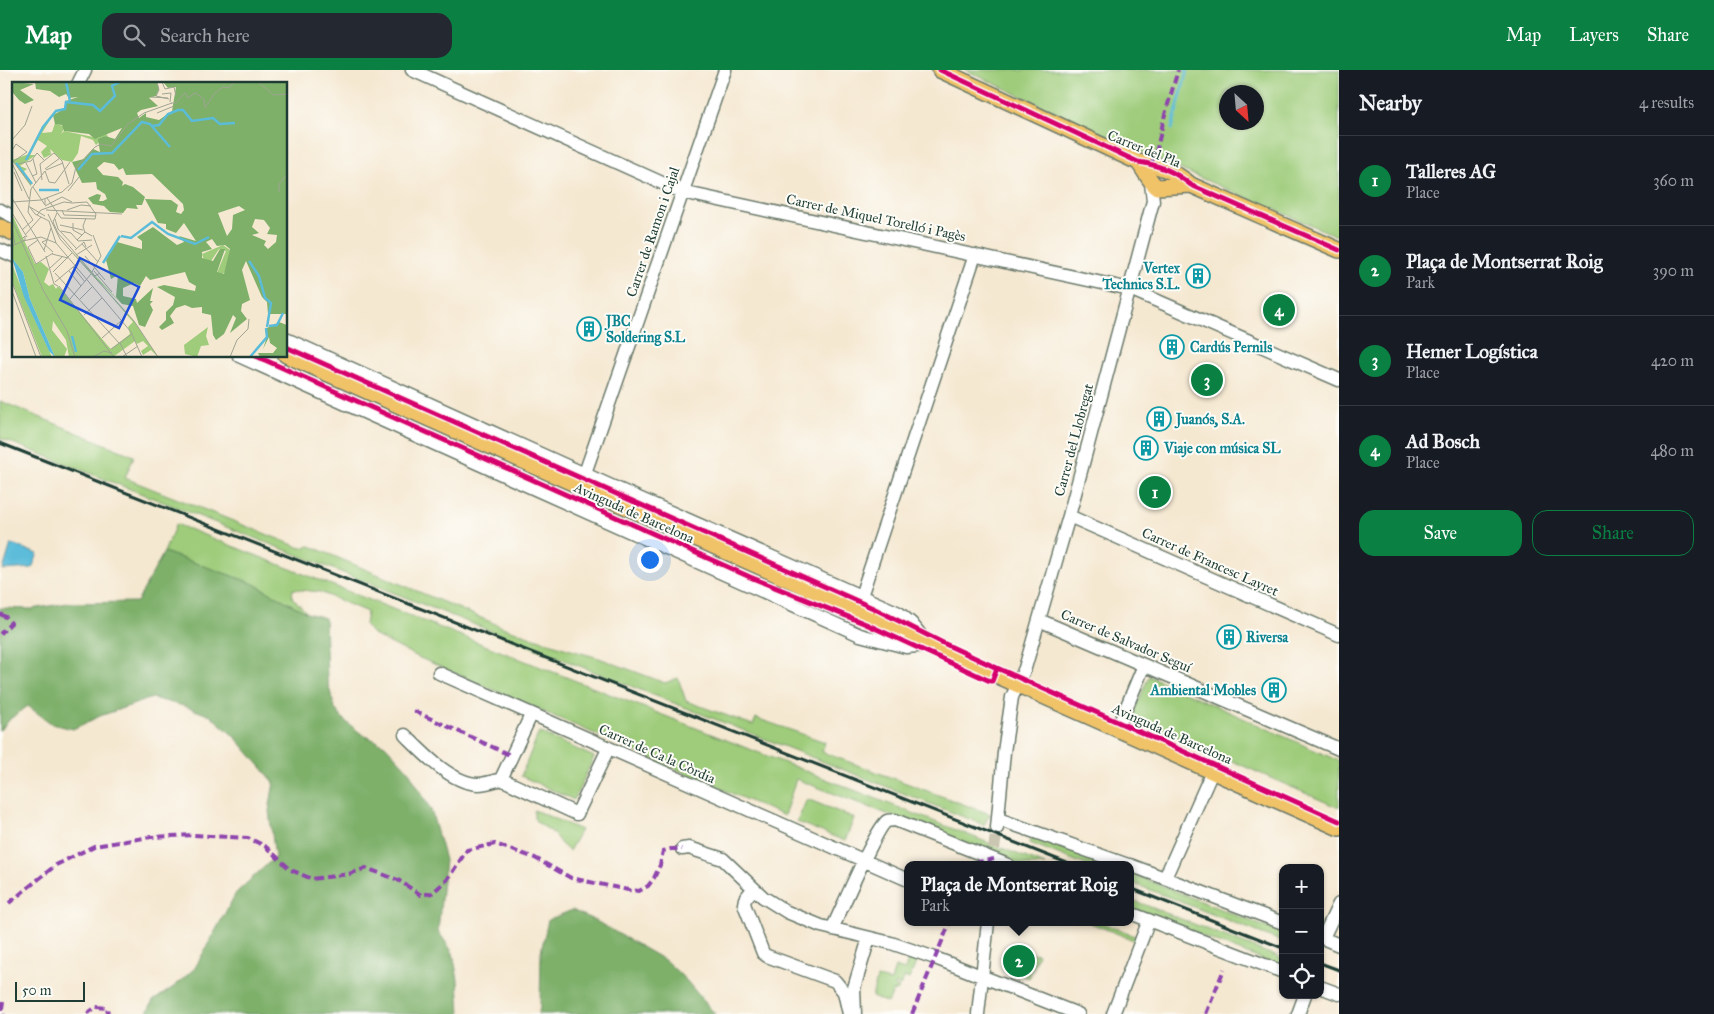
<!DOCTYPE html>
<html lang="en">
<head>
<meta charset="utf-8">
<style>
  body { margin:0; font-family:"IM FELL Great Primer",serif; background:#242831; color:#f1f3f6 }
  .controls { position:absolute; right:15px; bottom:15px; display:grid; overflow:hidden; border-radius:10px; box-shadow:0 1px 4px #0004 }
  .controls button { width:45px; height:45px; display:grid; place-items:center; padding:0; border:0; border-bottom:1px solid #363941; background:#171b24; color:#f1f3f6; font:25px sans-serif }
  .compass { position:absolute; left:1219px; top:15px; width:45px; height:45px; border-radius:50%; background:#171b24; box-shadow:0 1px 4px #0004; rotate:154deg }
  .scale { position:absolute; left:15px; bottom:12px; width:70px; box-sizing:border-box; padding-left:5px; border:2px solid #1f3d34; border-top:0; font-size:14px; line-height:18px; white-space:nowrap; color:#1f3d34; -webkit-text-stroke:4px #fdfcf7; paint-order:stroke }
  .you { position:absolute; left:649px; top:489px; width:18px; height:18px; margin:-12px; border:4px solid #fff; border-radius:50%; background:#1a73e8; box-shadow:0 0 0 8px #1a73e833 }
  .badge { display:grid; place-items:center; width:32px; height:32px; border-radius:50%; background:#0b8043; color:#fff; font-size:16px; font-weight:700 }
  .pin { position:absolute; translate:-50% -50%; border:2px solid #fff; box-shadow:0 1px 5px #0006 }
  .popup { position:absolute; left:904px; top:791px; width:230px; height:65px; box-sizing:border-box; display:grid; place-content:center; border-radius:10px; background:#171b24; filter:drop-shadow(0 1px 4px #0005); font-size:16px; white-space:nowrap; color:#9ea1a6 }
  .popup b { font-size:19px; color:#f1f3f6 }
  .popup::after { content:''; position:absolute; left:50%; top:100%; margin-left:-10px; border:10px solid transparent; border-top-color:#171b24 }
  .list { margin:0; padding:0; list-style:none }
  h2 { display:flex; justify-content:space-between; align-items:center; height:65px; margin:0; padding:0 20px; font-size:21px }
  h2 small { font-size:16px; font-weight:400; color:#9ea1a6 }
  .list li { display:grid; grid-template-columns:32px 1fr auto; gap:15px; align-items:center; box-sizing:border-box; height:90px; padding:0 20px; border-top:1px solid #363941 }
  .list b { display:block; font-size:19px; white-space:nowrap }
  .list p { margin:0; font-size:16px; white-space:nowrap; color:#9ea1a6 }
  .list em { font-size:16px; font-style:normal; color:#9ea1a6 }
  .actions { display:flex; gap:10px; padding:15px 20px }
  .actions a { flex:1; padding:11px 0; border:1px solid #0b8043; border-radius:15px; text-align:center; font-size:18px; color:#0b8043 }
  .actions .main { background:#0b8043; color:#fff }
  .icon { flex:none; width:28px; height:28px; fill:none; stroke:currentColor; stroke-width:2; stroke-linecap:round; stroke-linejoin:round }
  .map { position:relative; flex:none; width:1339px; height:944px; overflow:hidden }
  header { display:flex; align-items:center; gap:30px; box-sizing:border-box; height:70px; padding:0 25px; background:#0b8043; color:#fff }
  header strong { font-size:24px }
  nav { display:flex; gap:28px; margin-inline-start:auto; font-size:18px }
  .search { width:350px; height:45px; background:#242831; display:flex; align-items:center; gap:12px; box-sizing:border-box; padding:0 18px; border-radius:15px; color:#9ea1a6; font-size:19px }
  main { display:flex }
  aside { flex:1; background:#171b24 }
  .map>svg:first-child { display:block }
  .green { fill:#9ecc7a; stroke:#5e8457; fill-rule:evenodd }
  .forest { fill:#7eb06a; stroke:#4e764f }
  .water { fill:#5bbcd9; stroke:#3d7c86 }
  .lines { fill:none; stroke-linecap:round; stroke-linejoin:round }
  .stream { stroke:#5bbcd9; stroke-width:3 }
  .minor-tunnel { stroke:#cac6b2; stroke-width:12; stroke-dasharray:12 6; stroke-linecap:butt }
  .minor-casing { stroke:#6a796b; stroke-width:15 }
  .major-casing { stroke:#6a796b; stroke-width:18 }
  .minor { stroke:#fff; stroke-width:12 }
  .major { stroke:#f1c369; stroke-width:15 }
  .rail { stroke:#1f3d34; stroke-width:3 }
  .quiet { stroke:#8e44ad; stroke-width:4; stroke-dasharray:8 4; stroke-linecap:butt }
  .cycleway-casing { stroke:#fdfcf7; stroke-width:8 }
  .cycleway { stroke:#d6006c; stroke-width:5 }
  .labels { text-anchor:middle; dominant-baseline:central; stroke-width:4; stroke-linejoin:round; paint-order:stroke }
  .street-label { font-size:14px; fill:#1f3d34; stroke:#fdfcf7 }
  .culture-label { font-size:14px; font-weight:bold; fill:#0d838f; stroke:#fdfcf7; text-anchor:start }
  .inset-river { fill:none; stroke:#5bbcd9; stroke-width:2.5 }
  .inset-road { fill:none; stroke:#9fa492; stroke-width:1 }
  .view { fill:#1d4ed8; fill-opacity:0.15; stroke:#1d4ed8; stroke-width:2.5 }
  .inset-edge { fill:none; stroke:#1f3d34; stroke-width:2.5 }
</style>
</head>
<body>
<header>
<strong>Map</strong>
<div class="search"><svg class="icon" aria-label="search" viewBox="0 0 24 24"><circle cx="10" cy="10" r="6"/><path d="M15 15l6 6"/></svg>Search here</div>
<nav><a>Map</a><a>Layers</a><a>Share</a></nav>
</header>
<main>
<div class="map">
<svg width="1339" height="944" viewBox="0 0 1339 944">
  <rect width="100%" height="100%" fill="#fdfcf7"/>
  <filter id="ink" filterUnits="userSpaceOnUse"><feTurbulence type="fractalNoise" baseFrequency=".02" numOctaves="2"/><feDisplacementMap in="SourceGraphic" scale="10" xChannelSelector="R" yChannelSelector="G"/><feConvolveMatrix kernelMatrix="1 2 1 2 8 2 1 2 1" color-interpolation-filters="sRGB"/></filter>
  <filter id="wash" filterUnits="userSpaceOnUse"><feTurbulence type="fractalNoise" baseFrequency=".0096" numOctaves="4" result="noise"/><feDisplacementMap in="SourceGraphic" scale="20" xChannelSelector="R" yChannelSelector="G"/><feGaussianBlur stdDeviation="1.12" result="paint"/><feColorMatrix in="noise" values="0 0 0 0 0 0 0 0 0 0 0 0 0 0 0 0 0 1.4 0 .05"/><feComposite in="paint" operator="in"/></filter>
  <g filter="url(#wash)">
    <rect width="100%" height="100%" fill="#f5e8d1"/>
    <path class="green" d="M965,0H1339V167L1170,95ZM1226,22H1256V52H1226Z
      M0,331L134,386L125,408L301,478L310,476L505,558L564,578L599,588L665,613L678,608L686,631L753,655L756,648L825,672L822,682L990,744L984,755L0,368Z
      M176,454L1045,795H1020L796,709L784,746L420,588L374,565L365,555L367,542L320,522L293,519L292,527L307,543L252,513L164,482Z
      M1149,606L1339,691V738L1132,647Z
      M539,662L594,687L574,730L521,706Z
      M807,729L854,748L845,771L797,752Z
      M534,740L581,760L569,781L561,774L552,762L537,752L534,748Z
      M1032,766L1108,795H1086L1030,773Z
      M1130,803L1283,864V872L1130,812Z
      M1130,829L1283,889V898L1130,838Z
      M1088,852H1100L1137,867L1136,871Z
      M1006,879L1038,884L1029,908L1002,897Z
      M909,886L918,889L909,909L905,907L900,916L896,914L895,916L899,918L897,921L894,920L888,933L872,927L877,908L891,911L895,897L905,900Z"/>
    <path class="forest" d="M164,482L252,513L307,543L325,548L327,610L335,639L345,651L363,665L385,675L408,700L431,740L445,790L438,861L453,883L458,910L460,944H146L153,931L175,916L195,898L236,823L275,787L269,741L274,712L235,667L211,646L184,636L152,628L100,646L73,659L52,654L28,636L10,649L0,661V538L31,539L68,533L137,532Z
      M572,840L596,851L666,891L685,909L715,944H538L540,938L541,882L548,850Z"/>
    <path class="water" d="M11,474L38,484L32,498L3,500Z"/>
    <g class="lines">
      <path class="stream" d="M1172,59L1187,0"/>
    </g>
  </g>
  <g filter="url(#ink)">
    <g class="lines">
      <path class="minor-tunnel" d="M994,779L997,758"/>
      <g class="minor-casing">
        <path id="minor" d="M412,0L682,122L1130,219L1339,310
          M78,14L85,0
          M0,140L14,147
          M0,180L14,186
          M286,269L609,415L899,543L911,553L927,573
          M239,286L860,565L906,577L929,575
          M579,409L585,403L725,0
          M1069,446L1339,565
          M861,526L975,185
          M1039,550L1339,679
          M439,603L908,810
          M1117,660L1144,595
          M405,665C423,683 451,713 478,714C486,714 494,711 501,709
          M501,709L577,744L608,679
          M501,709L531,645
          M998,749L1128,795
          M997,758L1004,682L1012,627L1025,598L1069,446L1153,131L1151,113
          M682,779L689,778L723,789L763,827L787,842L821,856L891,873L935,888L1078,944
          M1130,795L1283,853
          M1165,808L1212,702
          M753,819L745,829L744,834L763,883L767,886L835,911L844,922L849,944
          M1130,843L1283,902
          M832,859C840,843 877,756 887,751C889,750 892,751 895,750L1008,795
          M1320,867L1339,875
          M1323,868L1339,834
          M1320,917L1339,924
          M855,944L854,918L869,868
          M978,944L988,852
          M1113,944L1149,850
          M1298,944L1305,925"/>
      </g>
      <g class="major-casing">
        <path id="major" d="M940,0L1138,92C1159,95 1174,101 1191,115L1339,180
          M1138,92C1144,99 1151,114 1157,117L1191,115
          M0,157L14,163
          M286,285L877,549L940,580L1339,758"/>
      </g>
      <use href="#minor" class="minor"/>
      <use href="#major" class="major"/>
      <path class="rail" d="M0,373L1072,795
        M1130,818L1283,878
        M1320,893L1339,900"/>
      <path class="quiet" d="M1151,94L1156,83L1164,48L1178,0
        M0,544L6,547L11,553L0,564
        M414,641L512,686
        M977,795L978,792L994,789
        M9,833L56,795L94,776L151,767L193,765L248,768L265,776L291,800L312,809L349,804L366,798L398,810L421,825L432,823L447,810L467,780L495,774L535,788L571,808L628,820L639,821L648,816L654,808L660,795L663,781L671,779H682
        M3,932L2,938L4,944
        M87,944L96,937L107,938L108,944
        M912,944L950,852
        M1206,944L1224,899"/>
      <g class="cycleway-casing">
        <path id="cycleway" d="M940,0L1138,92C1159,95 1174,101 1191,115L1339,180
          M286,277L873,538L943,573L997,598L1339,751
          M256,286L750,507L866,554L990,611H992L997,598"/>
      </g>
      <use href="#cycleway" class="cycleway"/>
    </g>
  </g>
  <defs>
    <g id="building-ring" transform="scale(1.25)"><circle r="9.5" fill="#fdfcf7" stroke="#0f9aa8" stroke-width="1.5"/><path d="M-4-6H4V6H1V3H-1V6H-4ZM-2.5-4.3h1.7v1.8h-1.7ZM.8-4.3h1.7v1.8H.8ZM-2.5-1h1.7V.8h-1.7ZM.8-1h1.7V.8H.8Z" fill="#0f9aa8"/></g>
  </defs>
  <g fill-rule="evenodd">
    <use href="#building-ring" x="1198" y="206"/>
    <use href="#building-ring" x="589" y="259"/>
    <use href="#building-ring" x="1172" y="277"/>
    <use href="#building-ring" x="1159" y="349"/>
    <use href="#building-ring" x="1146" y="378"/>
    <use href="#building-ring" x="1229" y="567"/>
    <use href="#building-ring" x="1274" y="620"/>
  </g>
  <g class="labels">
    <g class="street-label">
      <text transform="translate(1144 79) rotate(22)">Carrer del Pla</text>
      <text transform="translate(876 148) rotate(12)">Carrer de Miquel Torelló i Pagès</text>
      <text transform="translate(653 162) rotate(-71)">Carrer de Ramon i Cajal</text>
      <text transform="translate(1074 370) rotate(-75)">Carrer del Llobregat</text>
      <text transform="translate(634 443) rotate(24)">Avinguda de Barcelona</text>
      <text transform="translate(1210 492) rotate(24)">Carrer de Francesc Layret</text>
      <text transform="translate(1126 571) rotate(23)">Carrer de Salvador Seguí</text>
      <text transform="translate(1172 664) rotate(24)">Avinguda de Barcelona</text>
      <text transform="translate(657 684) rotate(24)">Carrer de Ca la Còrdia</text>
    </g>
    <g class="culture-label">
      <text x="1180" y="198" text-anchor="end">Vertex<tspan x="1180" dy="16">Technics S.L.</tspan></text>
      <text x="606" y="251">JBC<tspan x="606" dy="16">Soldering S.L</tspan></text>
      <text x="1190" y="277">Cardús Pernils</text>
      <text x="1176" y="349">Juanós, S.A.</text>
      <text x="1164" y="378">Viaje con música SL</text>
      <text x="1246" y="567">Riversa</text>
      <text x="1256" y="620" text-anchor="end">Ambiental Mobles</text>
    </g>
  </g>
  <g transform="translate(12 12)">
    <rect width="275" height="275" fill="#f5e8d1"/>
    <path d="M41,33L30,51L40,50L43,41L53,45L49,52L52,49L86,56L93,50L97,56L93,54L84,63L81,58L69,54L66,71L60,80L50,78L38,67L39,71L36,70L40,72L32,76L29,70L35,64L26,58L18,73H24L8,84L15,87L12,89L20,106L0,78L17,72L30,45ZM0,132L23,182L29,180L37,187L32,200L37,204L41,202L44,207L46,204L96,264L99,267L118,252L116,245L121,240L58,167L110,222L83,196L122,239L146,275L139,268L131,273L129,269L136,264L131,259L125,262L123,259L101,275H57L54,258L41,239L40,248L55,267L52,275H43L18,217L11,190L0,176ZM211,163L218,168L215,189L209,193L205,191L214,169L207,167L199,179L192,178L190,172ZM0,182L15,221L40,275H30L0,199ZM196,245L194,254L197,263L189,264L185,275L173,272L172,263Z" fill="#9ecc7a"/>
    <path d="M1,0L22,2L8,8L22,18L13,22L7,18L1,11ZM145,0L147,7L144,14L137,16L146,24L129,28L125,31L127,36L134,31V35L147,38L160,29L164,5L156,6L151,0H275V236L274,232H256L255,220L250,215L234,179L230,188L238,218L230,222L229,229L235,237L218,251L224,236L221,233L212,252L204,258L201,253L199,233L190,231V225L180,226L173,223L164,226L158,234L162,241L150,248L147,245L154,238V230L161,223L163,215L145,205L152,203L183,209L184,204L177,200L173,190L138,198L134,194L128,204L122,201L111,206V214L124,217L125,221L141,206L138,219H141L138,222L141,228L133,245L127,243L121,224L110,222L104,215L106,193L99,197L94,178L105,160L130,167V159L125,155L141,145L165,163L172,160L167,154L184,159L172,141L164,151L154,147V142L146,141L133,117L159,118L166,123L164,130L169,132L172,128L171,122L140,92L114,93L111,86L107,88L102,82L92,80L85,86L91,93L106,95L111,100L110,104L113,102L121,105L133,115L130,123H124L126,127L115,126L111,131L98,130L92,124L81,122L76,116L85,112L89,113L87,119H91L95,117L93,112L85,107L84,100L70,101L60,80L72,77L81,67L88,70L86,57L93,54L103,57L110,46L83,57L77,52L52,49L50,43L43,42L41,33L52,27L54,19L66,15L57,16L54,12L47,15L38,9L24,7L23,0ZM227,124L233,128L221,133L220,147L215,154L206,131ZM243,137L252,138L258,146L255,152L265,153L264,160L256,167L252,163L254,159L240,153L247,151L240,145ZM200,157L205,164L213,163L218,167L212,192L205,190L213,167H208L201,179L190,176V170L200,167L194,160ZM267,240L275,243V275H248L246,271H261L265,266L258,261L257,255L251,267L255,255L253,247Z" fill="#7eb06a" fill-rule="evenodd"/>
    <path d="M0,176L11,190L18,217L43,275L37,269L12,215Z" fill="#5bbcd9"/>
    <path class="inset-river" d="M54,0L58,19M140,44L147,43L156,32L166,28H171L180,39L201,36L208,42L223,41M14,78L31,45L44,29L53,27L54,20L81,23L88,29L103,14L100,4L108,0M4,81L20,102M66,88L80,72L100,71L130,40L138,42L158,65M27,108H47M109,154L119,156L140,140L156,152L183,162L197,155M237,179L247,194L253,216L259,221L255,245M91,181L108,154M257,244L265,243L271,231M60,254L64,270M238,275L255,255L254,246"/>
    <path class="inset-road" d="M145,0L147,8L144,14L157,17M150,0L153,7L162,5L164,14M246,0L262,13L275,12M150,12L159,11L158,20M139,15L156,16M159,21H164L173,11L176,16L183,11L192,17L193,26L202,12L211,5L217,6L222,0M145,31L162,24M0,58L13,43L20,24M1,67L4,62L15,70L2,79M0,78L19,103M0,81L17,117M14,81L24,101M6,82L19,79L25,71L32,78M33,87L48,76M34,88L51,81M33,89L37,100L43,101L58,80M2,90L10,109M20,94L25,92L21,77M30,98L28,82L42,71L50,79L57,102M21,105L33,123V117M56,109L67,95M267,110V102L275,92M0,116L33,170M35,116L49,136L83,137L84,132L75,120L60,121M0,120L29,118L50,110L60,101L64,85L83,65L89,62L99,64L116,42L132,31L160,21M17,124L23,132L37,139L44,161M33,124L50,115L60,120M18,125L33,134M34,128L110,132M50,128L52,133L84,134M55,128L69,123L79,124M0,131L15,155M45,131L41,140L46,151L83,194L88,191M36,132L48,157L122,239L146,275M25,133L29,128L52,120L60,121M43,137L46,147L65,167M0,138L31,208L55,249L63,275M61,141V148L70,153M48,143L71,148M0,145L3,162M10,148L21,138L16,130L19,107L33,89M49,149L59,151L66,159L80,158M73,151L71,144L74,136M13,153L29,135M26,158L16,165L24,182L41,171M35,158L30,160L41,170M65,158L73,150L80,154M11,159L29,155L44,161L119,250L130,275M70,162L86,180M0,164L13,158V154L10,157M32,168L39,146M63,168L72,160L74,165M40,172L56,176M64,173L80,163M34,174L42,202L46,204M73,174L93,198M61,185L73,200M38,186L50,175M57,189L69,204M82,189L100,210M41,190L60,171M80,190L89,174L81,153M43,191L107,261M0,200L29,275M43,200L67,180M47,204L102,275M0,209L24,275M58,217L79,192M68,217L80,205M72,233L90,216M90,256L109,239M108,261L115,275M99,267L120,252M81,275L92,269L100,271M110,275L126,264M218,275L225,258L236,247L237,237"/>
    <path class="view" d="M68,176L127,205L107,246L48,218Z"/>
    <rect width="275" height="275" class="inset-edge"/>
  </g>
</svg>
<div class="controls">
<button>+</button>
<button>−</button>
<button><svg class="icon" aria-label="locate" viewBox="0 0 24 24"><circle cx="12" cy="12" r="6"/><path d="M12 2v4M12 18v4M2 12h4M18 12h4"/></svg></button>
</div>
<svg class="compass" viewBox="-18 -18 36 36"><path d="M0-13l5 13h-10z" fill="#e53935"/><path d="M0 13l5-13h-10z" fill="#9ea1a6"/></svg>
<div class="scale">50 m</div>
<div class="you"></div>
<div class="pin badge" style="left:1155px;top:422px">1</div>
<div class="pin badge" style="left:1019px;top:891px">2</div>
<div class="popup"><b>Plaça de Montserrat Roig</b>Park</div>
<div class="pin badge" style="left:1207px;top:310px">3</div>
<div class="pin badge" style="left:1279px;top:240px">4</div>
</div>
<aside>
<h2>Nearby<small>4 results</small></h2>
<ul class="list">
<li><span class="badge">1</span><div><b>Talleres AG</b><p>Place</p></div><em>360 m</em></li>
<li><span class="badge">2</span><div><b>Plaça de Montserrat Roig</b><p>Park</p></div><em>390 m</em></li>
<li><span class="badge">3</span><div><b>Hemer Logística</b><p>Place</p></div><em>420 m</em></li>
<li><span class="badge">4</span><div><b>Ad Bosch</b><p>Place</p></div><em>480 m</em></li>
</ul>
<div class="actions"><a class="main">Save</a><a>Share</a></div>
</aside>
</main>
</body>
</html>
